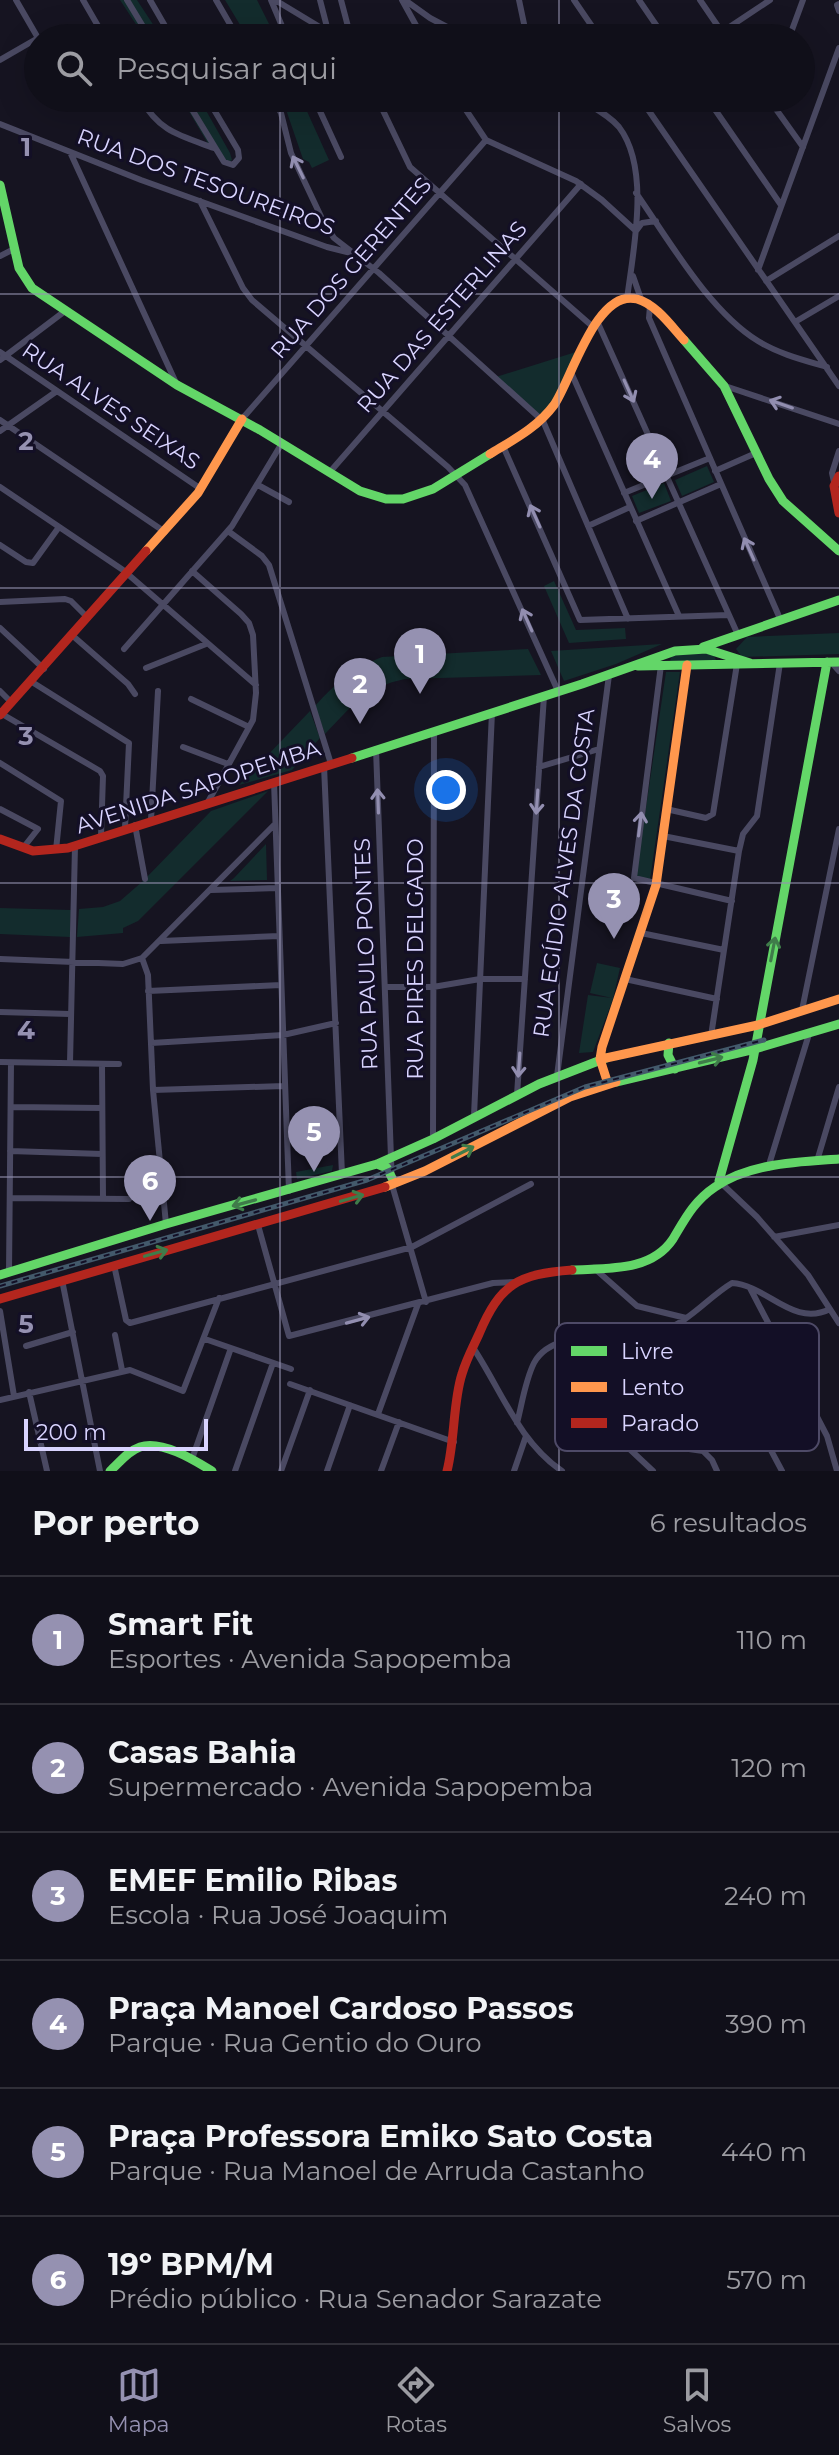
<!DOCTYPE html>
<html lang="pt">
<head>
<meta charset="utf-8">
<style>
  body { margin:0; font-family:Montserrat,sans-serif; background:#191822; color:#f1f3f6 }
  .scale { position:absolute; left:24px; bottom:20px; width:184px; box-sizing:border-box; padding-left:8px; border:4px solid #d9d4ff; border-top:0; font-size:22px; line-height:28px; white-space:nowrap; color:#d9d4ff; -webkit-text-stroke:6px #130f26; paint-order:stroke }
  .you { position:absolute; left:446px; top:790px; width:28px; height:28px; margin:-20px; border:6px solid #fff; border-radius:50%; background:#1a73e8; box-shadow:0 0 0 12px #1a73e833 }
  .badge { display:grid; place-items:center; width:52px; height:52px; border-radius:50%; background:#9591b1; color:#fff; font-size:26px; font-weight:700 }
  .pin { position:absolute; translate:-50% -66px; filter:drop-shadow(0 2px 4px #0008) }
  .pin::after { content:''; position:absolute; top:42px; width:28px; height:24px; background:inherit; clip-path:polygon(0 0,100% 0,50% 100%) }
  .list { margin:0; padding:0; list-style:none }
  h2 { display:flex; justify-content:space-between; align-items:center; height:104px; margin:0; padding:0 32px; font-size:34px }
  h2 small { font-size:26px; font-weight:400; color:#9c9ca2 }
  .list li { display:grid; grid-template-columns:52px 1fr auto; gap:24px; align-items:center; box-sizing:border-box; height:128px; padding:0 32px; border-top:2px solid #302f38 }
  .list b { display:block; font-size:30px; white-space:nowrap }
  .list p { margin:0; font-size:26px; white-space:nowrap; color:#9c9ca2 }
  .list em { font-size:26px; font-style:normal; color:#9c9ca2 }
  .icon { flex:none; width:44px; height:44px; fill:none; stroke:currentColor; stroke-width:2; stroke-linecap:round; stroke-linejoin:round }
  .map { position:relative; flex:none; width:839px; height:1471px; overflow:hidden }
  .search { position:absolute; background:#100f19; box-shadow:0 8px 32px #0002; left:24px; right:24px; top:24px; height:88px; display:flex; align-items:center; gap:20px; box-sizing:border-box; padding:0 28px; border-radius:44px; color:#9c9ca2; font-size:30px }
  .sheet { height:872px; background:#100f19 }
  nav { display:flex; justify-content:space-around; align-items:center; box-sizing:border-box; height:112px; border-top:2px solid #302f38; background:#100f19; font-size:22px; color:#9c9ca2 }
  nav a { display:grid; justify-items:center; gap:4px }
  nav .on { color:#9591b1 }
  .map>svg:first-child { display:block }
  .green { fill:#132c2d }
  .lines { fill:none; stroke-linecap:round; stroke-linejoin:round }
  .street { stroke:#4a4962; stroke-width:6 }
  .fast { stroke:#63d668; stroke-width:9 }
  .slow { stroke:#ff974d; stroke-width:9 }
  .jam { stroke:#b3261e; stroke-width:9 }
  .rail-casing { stroke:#43596b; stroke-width:5 }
  .rail { stroke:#130f26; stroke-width:2; stroke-dasharray:6; stroke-linecap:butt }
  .oneway { stroke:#928eb0 }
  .oneway2 { stroke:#3f7c4a }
  .grid { fill:none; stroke:#9591b1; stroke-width:2; stroke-opacity:0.55 }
  .labels { text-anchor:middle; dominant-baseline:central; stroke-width:6; stroke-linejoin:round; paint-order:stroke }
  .street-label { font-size:22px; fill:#d9d4ff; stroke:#130f26 }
  .key { fill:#130f26; stroke:#4e4a67; stroke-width:2 }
  .key-label { font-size:22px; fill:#d9d4ff }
  .grid-label { font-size:26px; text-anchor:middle; font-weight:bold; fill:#9591b1; stroke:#130f26; stroke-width:6; stroke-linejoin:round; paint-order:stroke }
</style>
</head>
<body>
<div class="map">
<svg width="839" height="1471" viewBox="0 0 839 1471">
  <rect width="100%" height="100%" fill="#161421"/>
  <path class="green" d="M120,0H137L162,38H145Z
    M225,0H257L276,38H248Z
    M181,98H199L230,153L232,160L227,164L210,147Z
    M282,98H301L329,160L312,168L309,162L303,159Z
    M579,351L543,421L496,377Z
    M707,466L714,482L682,496L675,480Z
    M664,483L671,501L639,513L632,496Z
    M554,581L576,630L625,628L626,639L569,643L544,586Z
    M839,633V654L742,657L736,649L747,637Z
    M662,644L616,664L564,681L551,651Z
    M528,649L541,675L405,679C365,687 352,706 325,734L315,706C335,683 354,668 382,657Z
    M680,653L713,654L716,660L711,663L670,661L672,655Z
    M666,672H680L650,880L638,879L636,875Z
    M310,711L320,738L292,770L239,785Z
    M268,791L138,921L123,928V933L77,937L79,909L103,907L120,901L143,881L211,811Z
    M266,844L267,880L230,881L234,878Z
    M0,908L71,910L70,937L0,934Z
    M597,963L620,968L613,999L593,1052L579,1053L588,995L612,998L590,993Z
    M333,1165L332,1171L297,1179L296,1172Z"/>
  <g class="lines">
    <path class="street" d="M16,0L38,38
      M83,0L105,38
      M127,0L150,38
      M150,0L172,38
      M216,0L238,38
      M271,0L287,38
      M275,0L338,38
      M320,0L328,31
      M341,0L351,38
      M402,0L423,38
      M405,0L430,18L468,38
      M519,0L527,38
      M574,0L600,38
      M639,0L665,38
      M700,0L726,38
      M839,4L837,5L839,11
      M722,32L770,0
      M789,38L803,0
      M0,60L38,38
      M140,98C160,132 178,135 214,148
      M185,98L224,162L233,165L239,158L238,150L207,98
      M273,98L281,113L291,153L325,225L334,238L379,273L543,421L628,619
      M314,98L341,157
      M377,98L410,167L592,326
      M458,98L486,140L576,181L602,200L636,231L642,223L656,221
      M578,98C592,107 608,114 619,127C651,169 633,251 627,299
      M640,98L839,386
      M707,98L781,205
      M768,98L803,147
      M647,108L661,98
      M0,124L141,180L327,247L351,253
      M70,152L177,385
      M636,193C669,240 709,311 758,341C779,354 803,360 827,367
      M200,201L243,288L252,300L448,467L465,485L558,691
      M0,256L14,249
      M758,270L839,48
      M633,276L641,299
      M766,281L839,236
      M650,306L649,318L781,621
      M597,321L738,635
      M795,322L839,296
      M0,352L201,489
      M0,360L65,311
      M570,370L679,616
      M725,386L839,424
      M242,419L486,140
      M0,420L165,532
      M0,431L57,391
      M503,446L580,620L728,615
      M715,471L756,453
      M329,473L581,184
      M834,482L832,473L839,451
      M258,485L289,502
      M0,487L123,570L256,685
      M624,493L710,458
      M636,521L721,484
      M588,526L630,507
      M228,531L262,556L269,565L331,764
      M0,545L26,562L33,563L59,527
      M192,571L241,614L249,623L253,635L256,693L253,720L208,802
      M0,602L65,599L71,601L88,618
      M0,628L44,669
      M73,636L128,684L135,694
      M124,649L232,526L282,443
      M831,662L839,671
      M661,665L634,878L732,901
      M146,668L206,644
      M32,682L129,743L125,828
      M0,691L12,703
      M191,699L249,727
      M2,714L100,771L103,776L101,836
      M183,747L228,764
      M376,749L392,1185L426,1302
      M0,763L61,801L56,850
      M324,766L342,1174
      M539,767L599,749
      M274,782L289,1191
      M0,809L38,829L23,848
      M666,809L706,818L713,814L737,664
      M151,820L158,691
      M135,825L145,879
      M663,836L739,851
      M211,890L277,888
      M641,933L724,950
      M161,941L279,936
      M142,958L148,975L153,1090L166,1224
      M0,959L123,964L142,958L275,824
      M625,979L717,999
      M385,987H433L480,979H525
      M148,991L281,985
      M802,1010L839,829
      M0,1012L70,1014
      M711,1036L739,851L743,834L757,816L780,663
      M151,1043L283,1035L336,1023
      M0,1062L119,1064
      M70,1063L75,846
      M102,1064L103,1199
      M557,1076L609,675
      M153,1090L284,1086
      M517,1095L544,696
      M11,1107L102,1108
      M474,1116L492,712
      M433,1139L434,731
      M10,1151L102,1154
      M817,1161L839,1087
      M768,1168L809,1034
      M719,1181L757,1217L808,1275L839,1323
      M10,1198L129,1199
      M258,1225L289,1336L493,1283L517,1282
      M774,1237L839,1225
      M114,1265L126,1320L130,1323L412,1247L531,1184
      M594,1268L637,1306L686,1318
      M9,1272L11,1063
      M62,1280L100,1471
      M750,1288L827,1436L837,1471
      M0,1311L14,1396
      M115,1335L122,1370
      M205,1339L291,1369
      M558,1342L603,1393
      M26,1346L73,1332
      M472,1346C501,1389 518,1441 562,1471
      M290,1384L454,1442
      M29,1392L47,1471
      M0,1400L130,1370L183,1391L219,1298
      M378,1414L418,1304
      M517,1423C522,1404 525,1381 534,1363C554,1325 624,1343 660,1331C689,1323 707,1298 732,1283C767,1285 793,1328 830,1309
      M621,1441L653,1471
      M192,1459L231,1348
      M235,1471L273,1363
      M281,1471L310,1390
      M327,1471L350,1405
      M381,1471L399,1422
      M514,1471L526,1436
      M717,1471L712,1460L703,1451L619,1439L586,1419L583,1406L586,1399L596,1394L674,1388L718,1374L724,1375L734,1381L782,1471"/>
    <path class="fast" d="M0,185L19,268L32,288L177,385L260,430L360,491L386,499H403L433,489L490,454
      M684,340L724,386L769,479L783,501L839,551
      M703,647L839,600
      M638,666L839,662
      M352,758L582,684L675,651L706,649L750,663
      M669,1043L668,1055L675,1069
      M616,1082L755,1049L839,1024
      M377,1164L387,1168L392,1178
      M719,1181L753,1060L827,662
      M572,1270C608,1268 651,1272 673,1239C685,1219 694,1201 715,1187C750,1163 798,1162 839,1159
      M0,1275L166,1224L377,1164L433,1139L539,1084L606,1058
      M110,1471C119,1463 128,1451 140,1447C162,1440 194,1460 212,1471"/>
    <path class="slow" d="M490,454C513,440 537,428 554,405C571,381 596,288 637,299C656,304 672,327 684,340
      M146,551L198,493L242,419
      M606,1058L758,1025L839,999
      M608,1084L600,1059L602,1047L656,885L687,665
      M385,1187L425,1171L570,1097L616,1082"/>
    <path class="jam" d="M839,476L834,486L839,513
      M0,715L146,551
      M0,839L33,851L68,848L352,758
      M0,1299L385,1187
      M447,1471C455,1440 453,1401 462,1374C466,1360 473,1347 479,1334C500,1284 518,1274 572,1270"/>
    <g class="rail-casing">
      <path id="rail" d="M0,1286L367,1180L585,1087L764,1040"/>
    </g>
    <use href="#rail" class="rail"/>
  </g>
  <defs><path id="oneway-shaft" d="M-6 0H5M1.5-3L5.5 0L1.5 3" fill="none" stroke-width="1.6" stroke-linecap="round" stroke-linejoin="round" transform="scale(2)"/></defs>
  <g class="oneway">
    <use href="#oneway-shaft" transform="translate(298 167) rotate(-116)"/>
    <use href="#oneway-shaft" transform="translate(629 391) rotate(66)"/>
    <use href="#oneway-shaft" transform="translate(781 404) rotate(-161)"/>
    <use href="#oneway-shaft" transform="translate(535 516) rotate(-114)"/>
    <use href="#oneway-shaft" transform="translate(749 549) rotate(-114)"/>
    <use href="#oneway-shaft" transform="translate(527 620) rotate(-114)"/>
    <use href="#oneway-shaft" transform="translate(378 801) rotate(-92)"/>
    <use href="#oneway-shaft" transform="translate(537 802) rotate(94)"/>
    <use href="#oneway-shaft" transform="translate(640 824) rotate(-83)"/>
    <use href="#oneway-shaft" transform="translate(519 1065) rotate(94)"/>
    <use href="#oneway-shaft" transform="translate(358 1320) rotate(-15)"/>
  </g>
  <g class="oneway2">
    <use href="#oneway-shaft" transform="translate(773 949) rotate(-79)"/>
    <use href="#oneway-shaft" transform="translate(711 1060) rotate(-14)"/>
    <use href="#oneway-shaft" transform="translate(463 1152) rotate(-27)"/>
    <use href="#oneway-shaft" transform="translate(352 1198) rotate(-16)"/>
    <use href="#oneway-shaft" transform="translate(244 1203) rotate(165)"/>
    <use href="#oneway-shaft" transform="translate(156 1253) rotate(-16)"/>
  </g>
  <path class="grid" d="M280,0V38M559,0V38M280,98V1471M559,98V1471M0,294H839M0,588H839M0,883H839M0,1177H839"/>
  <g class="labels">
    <g class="street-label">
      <text transform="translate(206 182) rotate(20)">RUA DOS TESOUREIROS</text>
      <text transform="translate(351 268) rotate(-49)">RUA DOS GERENTES</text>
      <text transform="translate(442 317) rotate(-49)">RUA DAS ESTERLINAS</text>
      <text transform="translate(111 406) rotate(34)">RUA ALVES SEIXAS</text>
      <text transform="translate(198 787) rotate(-18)">AVENIDA SAPOPEMBA</text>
      <text transform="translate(564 873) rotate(-82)">RUA EGÍDIO ALVES DA COSTA</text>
      <text transform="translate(366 954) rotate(-92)">RUA PAULO PONTES</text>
      <text transform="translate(415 959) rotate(-90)">RUA PIRES DELGADO</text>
    </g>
  </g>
  <rect x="555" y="1323" width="264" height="128" rx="12" class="key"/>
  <rect x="571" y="1346" width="36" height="10" fill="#63d668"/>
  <rect x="571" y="1382" width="36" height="10" fill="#ff974d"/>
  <rect x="571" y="1418" width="36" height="10" fill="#b3261e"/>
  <g class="key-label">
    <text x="621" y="1359">Livre</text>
    <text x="621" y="1395">Lento</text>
    <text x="621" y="1431">Parado</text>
  </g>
  <g class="grid-label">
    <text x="26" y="156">1</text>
    <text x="26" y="450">2</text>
    <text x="26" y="745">3</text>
    <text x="26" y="1039">4</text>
    <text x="26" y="1333">5</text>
  </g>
</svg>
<div class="scale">200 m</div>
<div class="you"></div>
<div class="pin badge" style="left:420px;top:694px">1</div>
<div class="pin badge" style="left:360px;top:724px">2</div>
<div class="pin badge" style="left:614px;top:939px">3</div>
<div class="pin badge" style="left:652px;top:499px">4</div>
<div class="pin badge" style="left:314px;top:1172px">5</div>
<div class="pin badge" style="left:150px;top:1221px">6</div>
<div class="search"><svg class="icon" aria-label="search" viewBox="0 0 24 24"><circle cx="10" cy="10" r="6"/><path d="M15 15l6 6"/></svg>Pesquisar aqui</div>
</div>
<section class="sheet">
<h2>Por perto<small>6 resultados</small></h2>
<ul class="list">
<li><span class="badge">1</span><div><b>Smart Fit</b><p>Esportes · Avenida Sapopemba</p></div><em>110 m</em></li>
<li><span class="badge">2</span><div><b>Casas Bahia</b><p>Supermercado · Avenida Sapopemba</p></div><em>120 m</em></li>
<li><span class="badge">3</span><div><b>EMEF Emilio Ribas</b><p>Escola · Rua José Joaquim</p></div><em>240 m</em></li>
<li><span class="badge">4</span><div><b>Praça Manoel Cardoso Passos</b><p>Parque · Rua Gentio do Ouro</p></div><em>390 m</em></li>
<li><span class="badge">5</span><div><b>Praça Professora Emiko Sato Costa</b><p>Parque · Rua Manoel de Arruda Castanho</p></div><em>440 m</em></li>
<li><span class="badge">6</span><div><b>19º BPM/M</b><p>Prédio público · Rua Senador Sarazate</p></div><em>570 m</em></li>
</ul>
</section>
<nav>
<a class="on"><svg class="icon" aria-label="map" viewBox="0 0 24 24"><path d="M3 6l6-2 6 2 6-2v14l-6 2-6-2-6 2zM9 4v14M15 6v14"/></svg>Mapa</a>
<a><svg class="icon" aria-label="directions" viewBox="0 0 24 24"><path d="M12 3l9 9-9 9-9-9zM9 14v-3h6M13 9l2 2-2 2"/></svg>Rotas</a>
<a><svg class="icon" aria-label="saved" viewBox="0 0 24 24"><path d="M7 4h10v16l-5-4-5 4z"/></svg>Salvos</a>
</nav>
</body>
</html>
